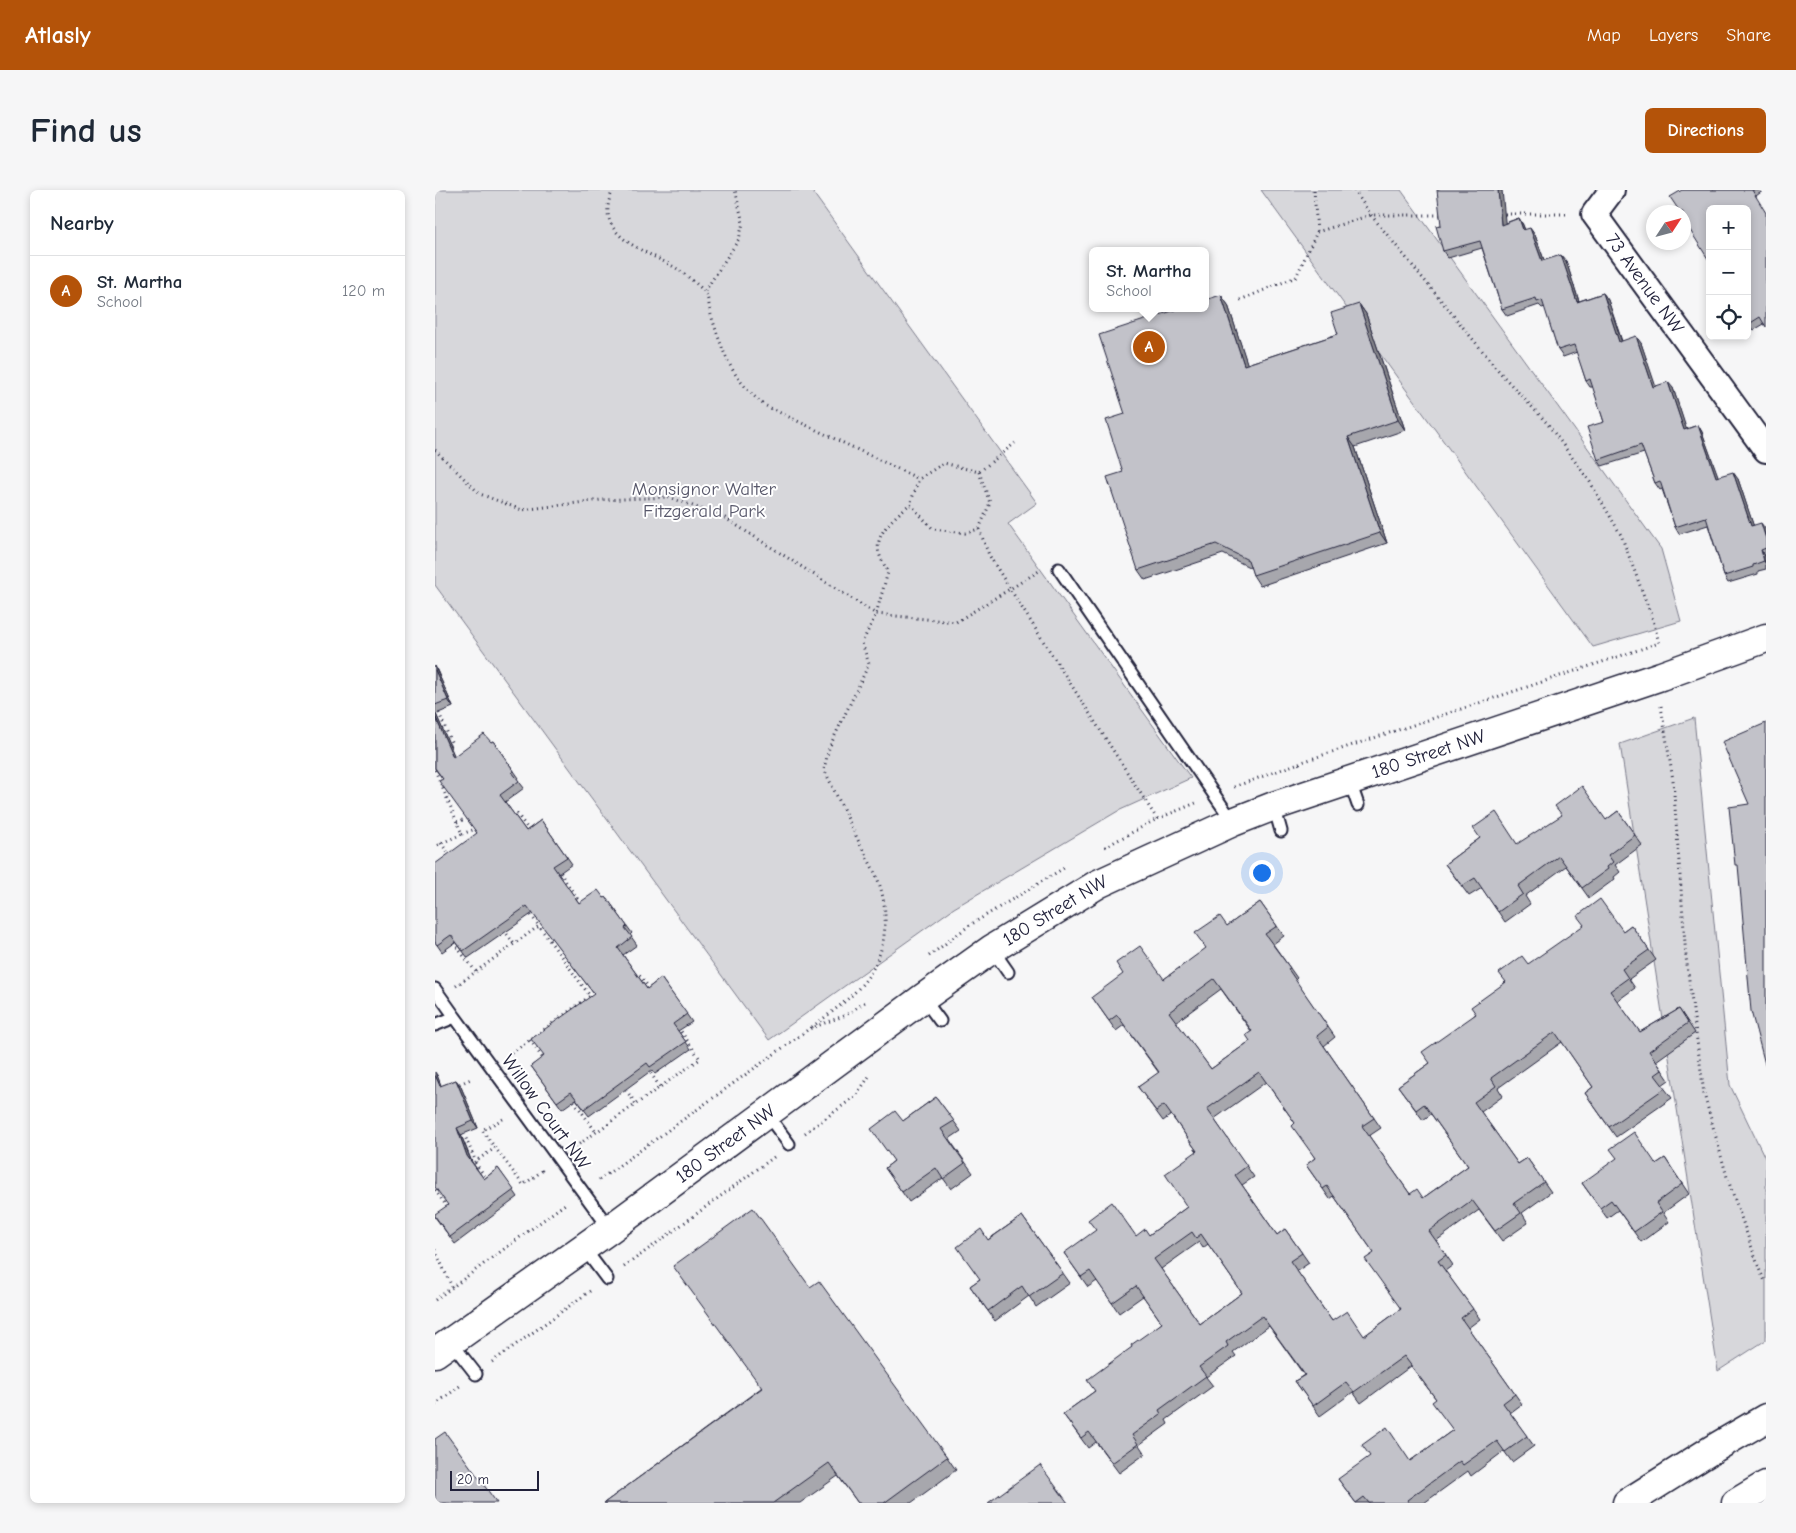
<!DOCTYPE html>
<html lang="en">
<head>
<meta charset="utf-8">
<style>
  body { margin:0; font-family:"Comic Neue",sans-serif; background:#f6f6f7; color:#1f2937 }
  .controls { position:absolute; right:15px; top:15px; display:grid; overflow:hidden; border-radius:8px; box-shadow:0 2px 8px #0003 }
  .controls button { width:45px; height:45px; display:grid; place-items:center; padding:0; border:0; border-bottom:1px solid #e0e1e3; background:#fff; color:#1f2937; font:25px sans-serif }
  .compass { position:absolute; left:1211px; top:15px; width:45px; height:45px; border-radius:50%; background:#fff; box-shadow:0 2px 8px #0003; rotate:54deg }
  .scale { position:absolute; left:15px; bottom:12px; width:89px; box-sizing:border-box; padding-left:5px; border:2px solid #22223b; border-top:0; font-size:14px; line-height:18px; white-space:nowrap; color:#22223b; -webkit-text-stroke:4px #fff; paint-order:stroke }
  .you { position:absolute; left:826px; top:682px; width:18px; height:18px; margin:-12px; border:4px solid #fff; border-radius:50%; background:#1a73e8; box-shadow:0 0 0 8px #1a73e833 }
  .badge { display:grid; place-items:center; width:32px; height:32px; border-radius:50%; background:#b45309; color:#fff; font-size:16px; font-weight:700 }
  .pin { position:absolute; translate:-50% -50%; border:2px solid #fff; box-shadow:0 1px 5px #0006 }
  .popup { position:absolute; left:654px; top:57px; width:120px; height:65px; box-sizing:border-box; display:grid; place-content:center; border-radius:8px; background:#fff; filter:drop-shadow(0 1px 4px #0005); font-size:16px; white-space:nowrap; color:#747a83 }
  .popup b { font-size:19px; color:#1f2937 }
  .popup::after { content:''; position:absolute; left:50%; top:100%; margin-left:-10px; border:10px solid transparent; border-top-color:#fff }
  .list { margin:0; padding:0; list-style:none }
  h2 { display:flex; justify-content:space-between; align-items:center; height:65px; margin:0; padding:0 20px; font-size:21px }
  h2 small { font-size:16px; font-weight:400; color:#747a83 }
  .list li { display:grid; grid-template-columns:32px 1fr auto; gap:15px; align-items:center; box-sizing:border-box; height:70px; padding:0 20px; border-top:1px solid #e0e1e3 }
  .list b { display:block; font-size:19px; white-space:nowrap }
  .list p { margin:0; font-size:16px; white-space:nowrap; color:#747a83 }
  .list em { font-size:16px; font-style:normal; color:#747a83 }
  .icon { flex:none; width:28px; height:28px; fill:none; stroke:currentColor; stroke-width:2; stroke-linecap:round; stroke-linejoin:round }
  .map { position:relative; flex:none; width:1331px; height:1313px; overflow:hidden; border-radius:8px }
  header { display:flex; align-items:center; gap:30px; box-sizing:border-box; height:70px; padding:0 25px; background:#b45309; color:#fff }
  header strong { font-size:24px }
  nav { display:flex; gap:28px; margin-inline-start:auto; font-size:18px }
  .intro { display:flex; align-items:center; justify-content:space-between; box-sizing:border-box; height:120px; padding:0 30px }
  h1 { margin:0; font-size:35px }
  .button { padding:12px 22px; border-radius:8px; background:#b45309; color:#fff; font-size:18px; font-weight:700 }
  main { display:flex; gap:30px; padding:0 30px }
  aside { flex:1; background:#fff; border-radius:8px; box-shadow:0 2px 8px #0003 }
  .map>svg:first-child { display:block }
  .green { fill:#d7d7db; stroke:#7c7c8b }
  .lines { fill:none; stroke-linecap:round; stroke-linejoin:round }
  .service-casing { stroke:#22223b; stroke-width:15 }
  .minor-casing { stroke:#22223b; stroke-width:28 }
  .tertiary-casing { stroke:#22223b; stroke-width:31 }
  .secondary-casing { stroke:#22223b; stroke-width:31 }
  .path { stroke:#22223b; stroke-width:3; stroke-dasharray:1 4; stroke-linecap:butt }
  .service { stroke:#fff; stroke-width:11 }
  .minor { stroke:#fff; stroke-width:24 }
  .tertiary { stroke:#fff; stroke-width:28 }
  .secondary { stroke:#fff; stroke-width:28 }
  .wall { fill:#a7a7ad; stroke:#22223b; fill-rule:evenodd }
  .shaded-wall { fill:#88888d; stroke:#22223b }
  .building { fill:#c2c2c9; stroke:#22223b; fill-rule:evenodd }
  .labels { text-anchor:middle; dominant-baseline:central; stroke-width:4; stroke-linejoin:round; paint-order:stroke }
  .street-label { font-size:19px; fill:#22223b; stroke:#fff }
  .park-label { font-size:19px; fill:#58586b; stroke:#fff }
</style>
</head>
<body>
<header>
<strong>Atlasly</strong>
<nav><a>Map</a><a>Layers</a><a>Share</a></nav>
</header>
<div class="intro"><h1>Find us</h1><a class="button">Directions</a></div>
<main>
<aside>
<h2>Nearby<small></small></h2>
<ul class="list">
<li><span class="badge">A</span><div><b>St. Martha</b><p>School</p></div><em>120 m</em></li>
</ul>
</aside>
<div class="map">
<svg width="1331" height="1313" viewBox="0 0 1331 1313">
  <rect width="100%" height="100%" fill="#f6f6f7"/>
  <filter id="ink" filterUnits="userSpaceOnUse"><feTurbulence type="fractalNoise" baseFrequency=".02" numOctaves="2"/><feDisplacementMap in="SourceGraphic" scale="10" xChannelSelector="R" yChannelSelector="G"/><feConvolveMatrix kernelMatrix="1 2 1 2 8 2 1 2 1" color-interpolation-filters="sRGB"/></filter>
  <g filter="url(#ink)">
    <path class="green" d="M0,0H376L602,313L573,334L756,588L683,621L519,718L334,850L0,395Z
      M826,0H966L1226,359L1246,431L1158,457Z
      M1259,528L1295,895L1331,970V1150L1283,1181L1185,554Z"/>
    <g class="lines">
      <g class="service-casing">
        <path id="service" d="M624,379L798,632
          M914,589L923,615
          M839,616L846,641
          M557,759L573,782
          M0,799L20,827L0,835
          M488,808L505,831
          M20,827L175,1039
          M331,923L354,954
          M148,1057L172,1089
          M16,1152L41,1184"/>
      </g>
      <g class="minor-casing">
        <g id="minor">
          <path id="s1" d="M1177,0L1159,24L1331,260"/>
        </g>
      </g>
      <g class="tertiary-casing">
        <g id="tertiary">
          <path id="s2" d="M0,1163L175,1039L488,808L557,759L663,694L798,632L839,616L1226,486L1331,448"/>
        </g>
      </g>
      <g class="secondary-casing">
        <path id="secondary" d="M1192,1313L1278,1259L1331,1228
          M1301,1313L1331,1295"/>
      </g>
      <path class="path" d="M178,0C155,48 215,61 244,80C252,86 261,93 268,100C274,105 274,120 277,128C290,168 296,187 329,215L484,289
        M879,0L882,42
        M1065,24H1134
        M270,101L304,49L308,33L300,0
        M805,110L861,87L882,42L936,25H1009
        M0,260L45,304L87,320L166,310L234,307L290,328L441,424L521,432L575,399L722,629
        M544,282L555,313L544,339L530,343L498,339L475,314L484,289L509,273L544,282L580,253
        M544,339L554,365L575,399L604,381
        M1226,516L1238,590L1251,767L1269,904L1292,987L1325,1081L1331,1093
        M4,523L17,554L12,556
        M864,573L1224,453L1218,430L1186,345L1155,292L1112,233L1068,186L936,25L919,0
        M0,580L27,644L0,656
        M799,597L864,573L866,577
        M77,626L82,624L96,643
        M22,632L33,628
        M27,644L43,638
        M6,653L16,667
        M670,657L722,629L761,613
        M125,683L142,708L140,710
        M93,721L104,736
        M69,740L79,754
        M19,753L41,782
        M494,766L535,735L629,678
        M200,784L204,785L216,800
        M21,796L104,736L155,806L74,865
        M377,837C398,821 422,805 436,782C452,756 454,722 444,693C439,678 429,663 422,648C411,625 400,602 389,579L394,558L434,474L427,453L441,424L453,382C450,376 446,370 444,363C439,343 461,326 475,314
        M95,850L109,870
        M213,879L225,897
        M20,896L38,888
        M188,896L201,914
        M139,911L161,942
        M68,929L47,940L88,995L107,981L108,983
        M370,943L421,906L435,885
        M29,944L41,972
        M140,957L265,869L245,840
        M40,973L53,990
        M35,975L60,958
        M164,990L374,839L411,825L430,812
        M0,1000L13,1018
        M0,1060L17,1097
        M189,1077L339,967
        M0,1110L130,1014
        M57,1172L155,1101
        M0,1215L26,1195"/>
      <use href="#service" class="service"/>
      <use href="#minor" class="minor"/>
      <use href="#tertiary" class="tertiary"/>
      <use href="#secondary" class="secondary"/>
    </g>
    <path class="wall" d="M1247,0H1329L1321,6L1329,134L1319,140L1314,134L1312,19Z
      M1084,28L1088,35L1090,40L1100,45L1109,70L1131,71L1144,111L1168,103L1173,110L1187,151L1206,153L1220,196L1238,198L1251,239L1263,235L1267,242L1283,287L1303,289L1318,335L1331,340V366H1330L1331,379L1323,381V384L1293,393L1289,386L1273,335L1244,344L1240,337L1227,299L1225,300L1220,293L1209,263L1167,276L1163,270L1169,232L1158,197H1155L1151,191L1142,162L1128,167L1123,160L1110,117L1107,118L1104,115L1072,126L1067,119L1047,58L1013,68L1008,61L1006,35L1070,33Z
      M786,105L793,115L812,174L903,144L924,114L931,124L970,240L920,257L952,353L825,396L818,385L816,378L788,364L710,390L703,380L688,282L690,224Z
      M0,476L18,517L1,524L19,566L56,552L58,551L84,588L82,589L89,598L70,612L91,641L106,630L137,674L123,684L144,713L169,708L171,707L197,743L195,745L202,755L188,765L212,799L226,788L257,832L243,841L256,859L220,884L217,880L154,926L141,909L127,919L96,876L109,867L159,804L98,723L33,768L21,752L7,762L0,752L42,643L8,589L0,579Z
      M1183,621L1207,655L1180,675L1185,682L1179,687L1180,689L1154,708L1131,676L1090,706L1095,714L1070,732L1047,698L1034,706L1010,674L1045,648L1082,654L1171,630Z
      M825,712L849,746L838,754L862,788L860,790L900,847L889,856L946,938L934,946L975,1004L988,1008L1033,976L996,924L988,930L963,896L995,873L1070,792L1093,774L1188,741L1196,735L1221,770L1194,789L1200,798L1182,811L1205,842L1244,819L1260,843L1221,871L1234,890L1227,895L1237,908L1181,947L1150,903L1158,897L1127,852L1063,898L1068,906L1046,922L1083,974L1092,968L1116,1002L1087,1023L1093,1033L1067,1051L1044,1020L1001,1051L1018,1075L1010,1081L1045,1129L1033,1138L1087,1214L1075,1223L1099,1256L1077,1272L1069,1261L1036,1286L1033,1281L989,1313H921L903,1289L975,1271L1018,1240L1001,1209L976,1176L926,1213L918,1202L885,1226L860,1191L869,1185L834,1136L798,1162L801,1166L771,1187L778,1196L731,1230L733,1234L704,1255L710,1264L684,1283L661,1252L653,1258L628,1224L660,1201L697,1157L727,1133L708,1106L684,1123L662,1091L653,1097L629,1063L701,1046L714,1045L752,1017L762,961L736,925L728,931L703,897L724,883L689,835L681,841L657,807L729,789L771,759L792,736ZM786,799L816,841L815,851L776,879L741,832ZM831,892L860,933L880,968L871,975L895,1009L899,1006L939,1063L966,1119L929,1146L897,1131L862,1081L874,1073L850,1039L842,1045L807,995L819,987L779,929ZM764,1052L768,1058L773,1054L807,1103L765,1134L726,1079Z
      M2,885L6,896L21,890L26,897L43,938L26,945L37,972L49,989L63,978L83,1007L20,1054L0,1027L13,1015Z
      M501,907L526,941L514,949L538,983L516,999L508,988L474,1012L450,978L459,971L468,931Z
      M1230,968L1254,1004L1228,1023L1234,1032L1206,1052L1183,1020L1172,1028L1147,993L1221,974Z
      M587,1026L635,1093L601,1117L594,1106L560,1131L535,1096L545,1089L554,1049Z
      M375,1097L512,1267L521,1280L476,1313H423L403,1286L365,1313H169L326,1198Z"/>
    <path class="shaded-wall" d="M1063,0H1067L1071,41L1066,35Z
      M1084,28L1088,35L1092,47L1088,40Z
      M1095,38L1100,45L1112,78L1107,71Z
      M1126,65L1131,71L1146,118L1142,112Z
      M1168,103L1173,110L1189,159L1184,152Z
      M786,105L793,115L816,185L809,175Z
      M924,114L931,124L970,240L963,230Z
      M1201,146L1206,153L1223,203L1218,197Z
      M1233,192L1238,198L1254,247L1249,240Z
      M1263,235L1267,242L1286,294L1281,287Z
      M913,247L920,257L952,353L945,343Z
      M1298,282L1303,289L1321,343L1316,336Z
      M1326,333L1331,340V349Z
      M1326,360L1330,366L1331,374L1329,371Z
      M0,476L18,517L13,510L0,480Z
      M0,523L1,524L23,574L18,567L0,526Z
      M0,882L2,885L9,903L5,896L0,885Z
      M21,890L26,897L43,938L38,931Z
      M22,938L26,945L37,973L32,966Z"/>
    <path class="building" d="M1002,0H1063L1066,35L1084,28L1088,40L1095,38L1107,71L1126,65L1142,112L1168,103L1184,152L1201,146L1218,197L1233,192L1249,240L1263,235L1281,287L1298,282L1316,336L1326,333L1331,349V358L1326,360L1329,371L1318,375V377L1289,386L1271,327L1240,337L1225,291L1220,293L1206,255L1163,270L1152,237L1169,232L1155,189L1151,191L1139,155L1123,160L1107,110L1102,112L1101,108L1067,119L1045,51L1008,61L1001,36L1006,35Z
      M1247,0H1317L1331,23V137L1325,127L1314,134L1312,130V19H1275V72L1248,29V22H1245L1235,7Z
      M786,105L809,175L903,144L896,123L924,114L963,230L913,247L945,343L818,385L813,370L781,354L703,380L672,287L688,282L671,230L690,224L664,145L746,118H770V110Z
      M0,480L13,510L0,515Z
      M0,526L18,567L49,544L56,552L58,551L79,581L77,582L84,591L65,605L91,641L106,630L132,667L118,676L144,713L163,700L169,708L171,707L192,736L190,738L197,747L183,758L212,799L226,788L252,824L238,834L251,852L215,877L212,873L149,919L136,902L122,912L96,876L109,866L96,849L159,804L92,716L28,761L16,745L2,755L0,752V674L42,643L4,591L8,589L0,578Z
      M1331,533V878L1316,821L1303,675H1300L1294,617L1314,614L1287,552Z
      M1147,596L1171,630L1183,621L1200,645L1173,665L1178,672L1172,677L1173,679L1147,698L1124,666L1083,696L1088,704L1063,722L1040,688L1027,696L1010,674L1045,648L1038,638L1061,622L1082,654L1127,625L1120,616Z
      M1165,709L1188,741L1196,735L1214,760L1187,779L1193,788L1175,801L1205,842L1244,819L1253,833L1214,861L1227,880L1220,885L1230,898L1174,937L1150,903L1158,897L1120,842L1056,888L1061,896L1039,912L1083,974L1092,968L1109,992L1079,1013L1086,1023L1060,1041L1037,1010L994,1041L1011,1065L1003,1071L1038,1119L1026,1128L1080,1204L1068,1213L1092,1246L1070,1262L1062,1251L1028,1275L1025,1271L972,1310L974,1313H934L929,1307L921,1313L903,1289L935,1266L927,1255L952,1237L975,1271L1018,1240L997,1212L1001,1209L969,1166L919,1202L911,1192L878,1216L860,1191L870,1185L827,1126L791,1152L793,1156L764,1177L771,1186L724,1220L726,1224L697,1245L703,1254L677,1273L654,1242L646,1248L628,1224L660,1201L652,1190L697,1157L696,1155L727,1133L701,1096L677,1113L655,1081L646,1087L629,1063L661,1040L653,1030L677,1012L701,1046L710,1039L714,1045L752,1017L730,984L762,961L729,915L721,921L703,897L724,882L682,825L674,831L657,807L688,784L681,773L705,756L729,789L771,758L760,743L785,726L792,736L825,712L842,736L830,744L855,778L853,779L893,837L882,846L939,928L927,936L975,1004L982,999L988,1008L1033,976L989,914L981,920L963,896L995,873L987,862L1041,824L1036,817L1071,792L1064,783L1087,766L1093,774L1149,735L1142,726ZM779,789L817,841L811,845L815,851L776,879L734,822ZM824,882L860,933L857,936L880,968L871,975L888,999L892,996L939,1063L930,1069L966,1119L929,1146L912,1121L897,1131L855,1071L867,1063L850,1039L842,1045L800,985L812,976L772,919ZM757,1042L761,1048L766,1044L807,1103L765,1134L719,1069Z
      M0,885L5,896L21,890L38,931L22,938L32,966L49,989L63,978L79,1000L15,1047L0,1026V1024L13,1015L0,997Z
      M501,907L519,931L506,939L530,973L508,989L501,978L467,1002L450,978L459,971L436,939L460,921L468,931Z
      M1199,942L1221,974L1230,968L1247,994L1221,1013L1227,1022L1199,1042L1176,1010L1165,1018L1147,993L1182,968L1175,959Z
      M318,1018L375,1097L384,1091L512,1267L449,1313H423L394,1273L338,1313H169L327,1198L238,1076Z
      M587,1026L628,1083L594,1107L587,1096L553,1121L535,1096L545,1089L522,1057L546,1039L553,1050Z
      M10,1242L62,1313H0V1249Z
      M605,1275L633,1313H553Z"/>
  </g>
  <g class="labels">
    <g class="street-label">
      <text stroke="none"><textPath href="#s1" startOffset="116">73 Avenue NW</textPath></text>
      <text stroke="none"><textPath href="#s2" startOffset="1168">180 Street NW</textPath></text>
      <text stroke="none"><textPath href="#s2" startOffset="762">180 Street NW</textPath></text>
      <text transform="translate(111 922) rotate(54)">Willow Court NW</text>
      <text stroke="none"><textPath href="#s2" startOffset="358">180 Street NW</textPath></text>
    </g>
    <g class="park-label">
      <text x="269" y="299">Monsignor Walter<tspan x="269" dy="22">Fitzgerald Park</tspan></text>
    </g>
  </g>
</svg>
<div class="controls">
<button>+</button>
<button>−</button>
<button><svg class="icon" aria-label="locate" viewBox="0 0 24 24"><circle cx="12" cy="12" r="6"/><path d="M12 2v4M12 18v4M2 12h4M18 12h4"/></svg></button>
</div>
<svg class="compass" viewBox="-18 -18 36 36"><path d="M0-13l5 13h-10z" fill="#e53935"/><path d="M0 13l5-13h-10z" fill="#747a83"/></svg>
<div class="scale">20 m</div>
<div class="you"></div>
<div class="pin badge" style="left:714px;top:157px">A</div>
<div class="popup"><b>St. Martha</b>School</div>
</div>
</main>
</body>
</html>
